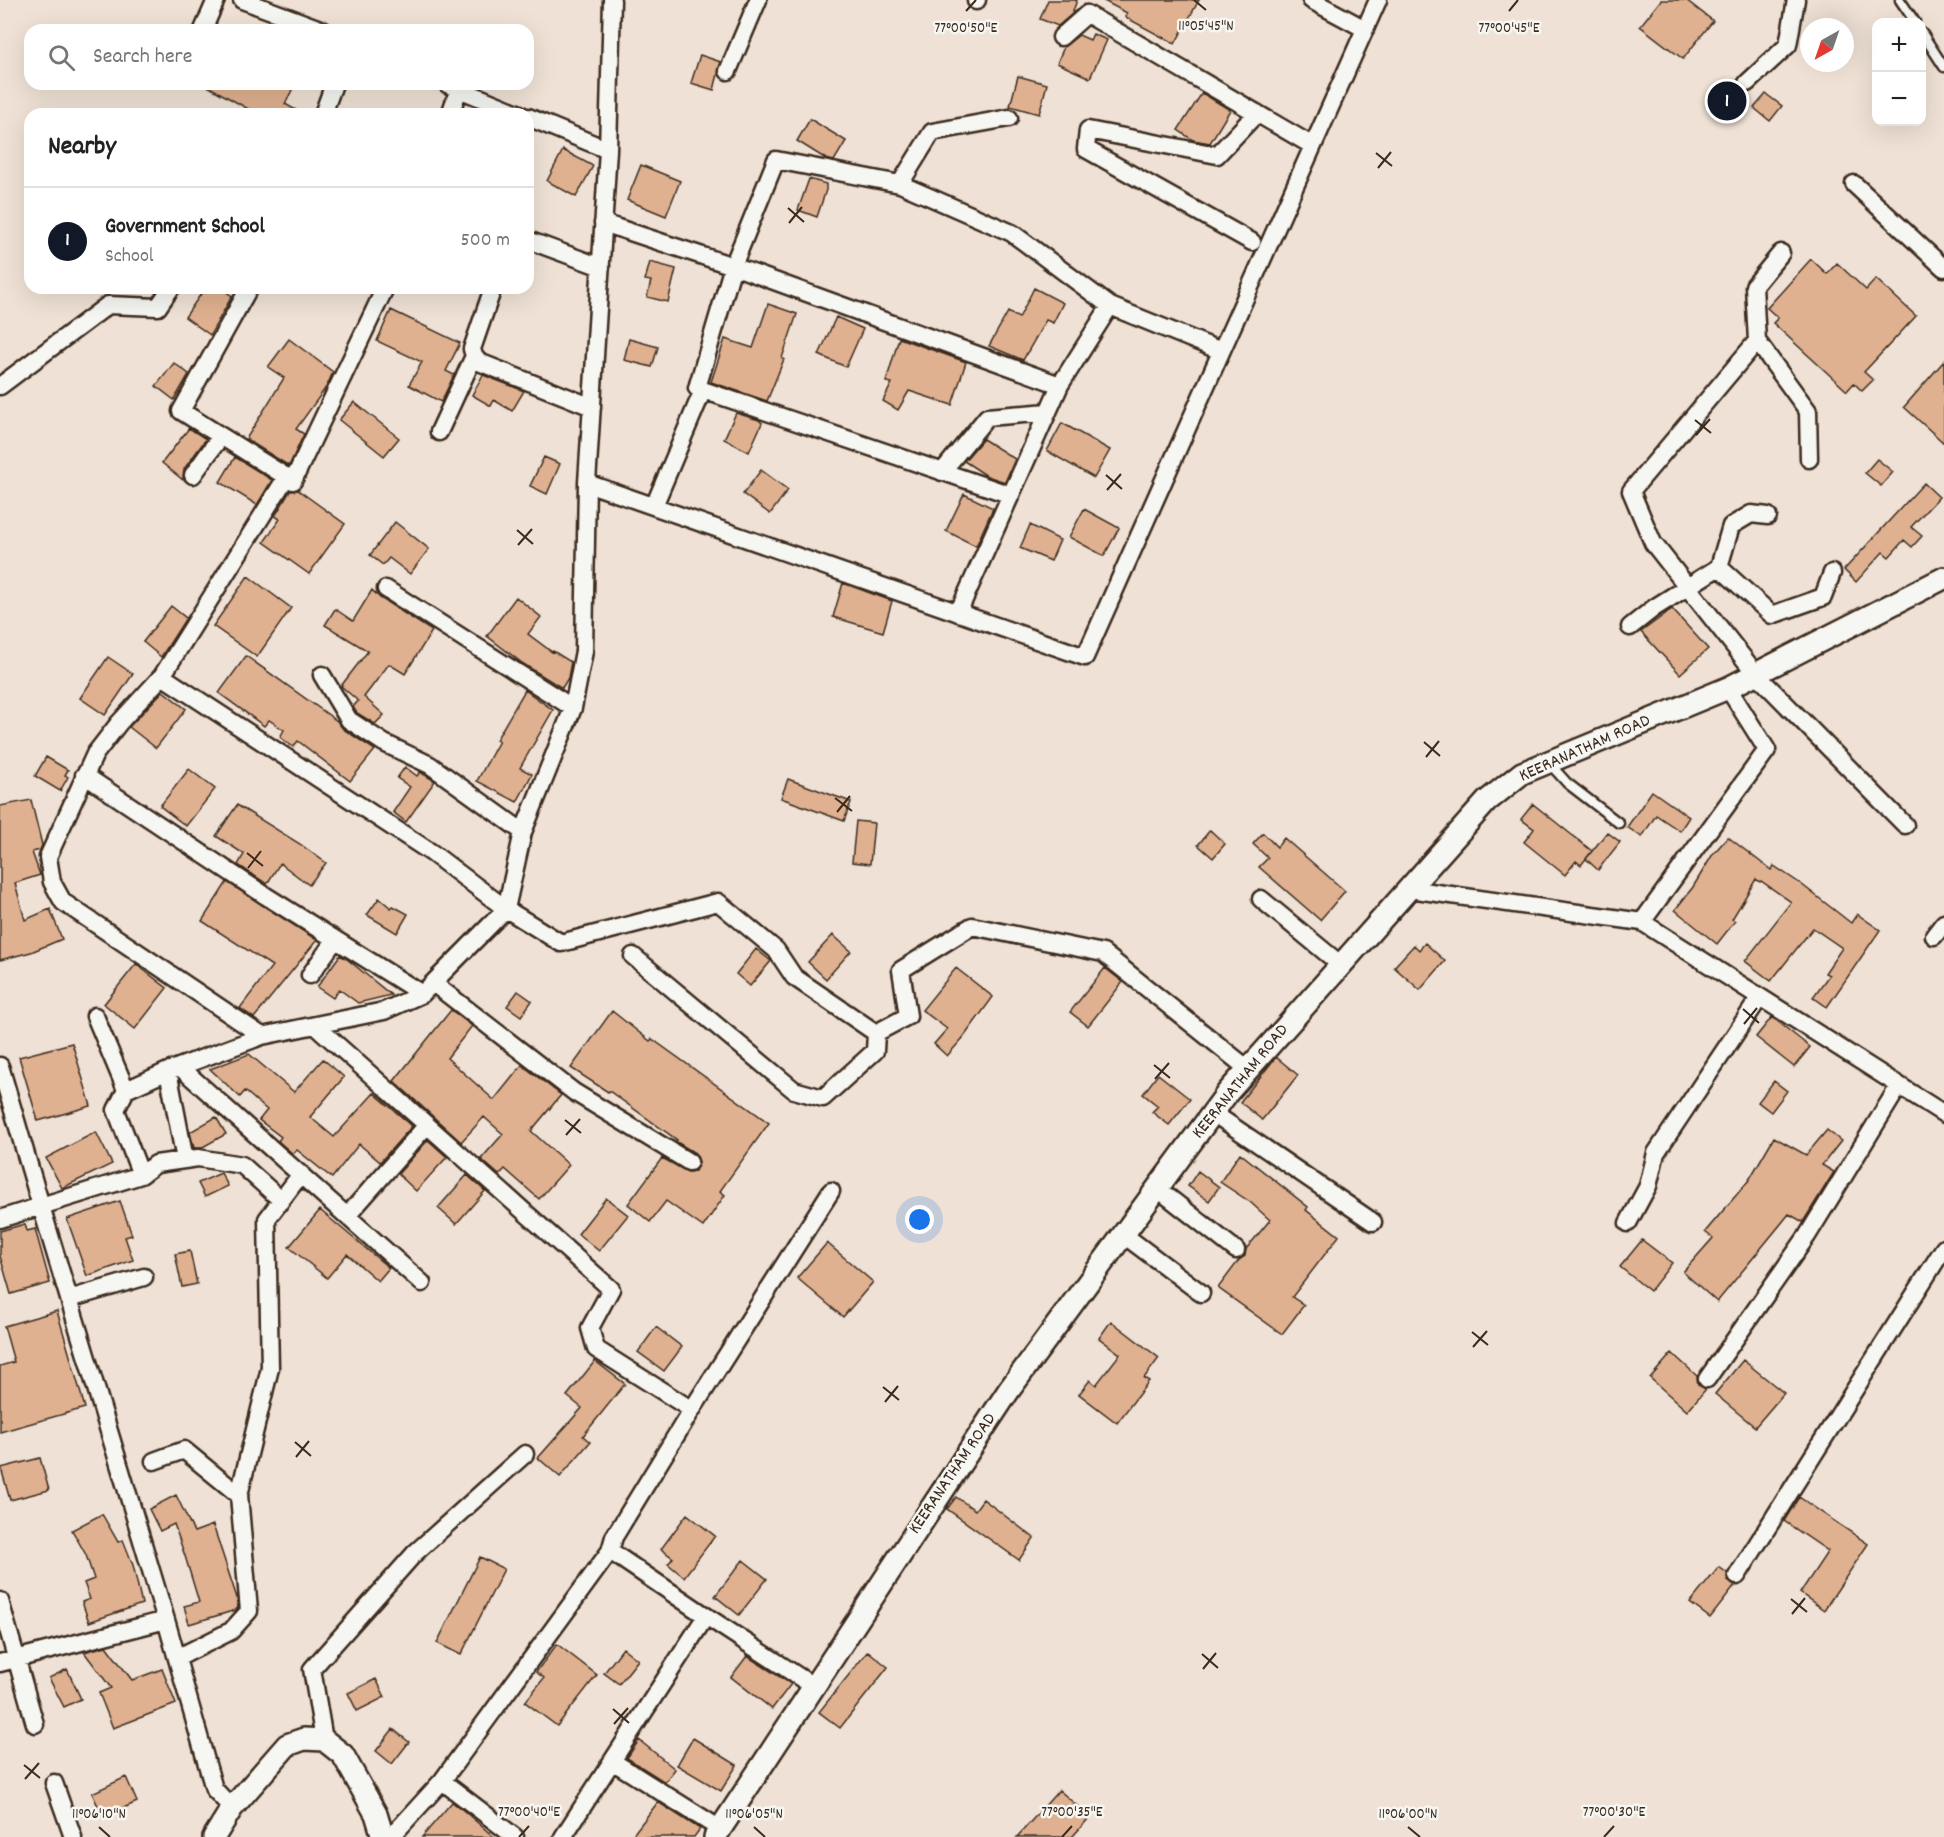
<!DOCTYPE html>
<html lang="en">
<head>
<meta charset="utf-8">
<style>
  body { margin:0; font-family:Dekko,sans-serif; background:#f2f2f2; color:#222 }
  .controls { position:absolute; right:18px; top:18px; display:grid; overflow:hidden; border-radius:12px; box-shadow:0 6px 24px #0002 }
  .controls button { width:54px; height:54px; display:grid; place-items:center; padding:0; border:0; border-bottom:2px solid #e0e0e0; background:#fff; color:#222; font:30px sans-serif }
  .compass { position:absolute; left:1800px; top:18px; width:54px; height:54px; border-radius:50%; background:#fff; box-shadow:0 6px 24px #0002; rotate:220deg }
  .you { position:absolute; left:920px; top:1220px; width:21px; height:21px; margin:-15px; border:4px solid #fff; border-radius:50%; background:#1a73e8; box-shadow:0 0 0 9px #1a73e833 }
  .badge { display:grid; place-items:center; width:39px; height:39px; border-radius:50%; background:#111827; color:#fff; font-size:20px; font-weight:700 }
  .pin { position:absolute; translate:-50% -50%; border:3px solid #fff; box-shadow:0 2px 6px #0006 }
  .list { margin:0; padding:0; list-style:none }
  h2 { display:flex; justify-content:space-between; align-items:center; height:78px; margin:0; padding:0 24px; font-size:26px }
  h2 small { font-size:20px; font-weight:400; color:#767676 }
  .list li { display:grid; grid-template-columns:39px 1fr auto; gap:18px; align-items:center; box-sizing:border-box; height:108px; padding:0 24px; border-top:2px solid #e0e0e0 }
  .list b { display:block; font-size:22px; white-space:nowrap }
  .list p { margin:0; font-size:20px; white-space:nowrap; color:#767676 }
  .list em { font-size:20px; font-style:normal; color:#767676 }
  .icon { flex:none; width:33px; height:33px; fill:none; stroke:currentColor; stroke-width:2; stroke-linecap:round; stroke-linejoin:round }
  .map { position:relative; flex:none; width:1944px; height:1837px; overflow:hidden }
  .search { position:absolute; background:#fff; box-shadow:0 6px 24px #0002; left:24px; top:24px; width:510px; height:66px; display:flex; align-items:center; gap:15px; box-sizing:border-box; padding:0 21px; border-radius:18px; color:#767676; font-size:22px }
  .panel { position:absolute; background:#fff; box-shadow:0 6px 24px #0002; left:24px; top:108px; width:510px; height:186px; border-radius:18px }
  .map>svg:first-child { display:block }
  .building { fill:#dfb190; stroke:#3b2a1e; stroke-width:1.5 }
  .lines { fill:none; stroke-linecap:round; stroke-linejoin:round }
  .service-casing { stroke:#3b2a1e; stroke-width:13 }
  .minor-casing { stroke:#3b2a1e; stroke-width:21 }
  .tertiary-casing { stroke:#3b2a1e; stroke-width:26 }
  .service { stroke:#f6f6f2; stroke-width:8 }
  .minor { stroke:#f6f6f2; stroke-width:16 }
  .tertiary { stroke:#f6f6f2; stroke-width:21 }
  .ticks { fill:none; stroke:#3b2a1e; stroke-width:2 }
  .labels { text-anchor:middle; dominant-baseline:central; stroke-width:5; stroke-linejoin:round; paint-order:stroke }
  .street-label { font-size:18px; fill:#3b2a1e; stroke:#f6f6f2 }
  .ticks-label { font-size:15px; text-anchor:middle; fill:#3b2a1e; stroke:#f6f6f2; stroke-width:5; stroke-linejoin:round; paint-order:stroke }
</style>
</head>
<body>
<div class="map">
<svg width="1944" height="1837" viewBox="0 0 1944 1837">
  <rect width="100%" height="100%" fill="#efe1d5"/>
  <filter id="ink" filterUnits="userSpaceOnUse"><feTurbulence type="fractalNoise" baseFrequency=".0167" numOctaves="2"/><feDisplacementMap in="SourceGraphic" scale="12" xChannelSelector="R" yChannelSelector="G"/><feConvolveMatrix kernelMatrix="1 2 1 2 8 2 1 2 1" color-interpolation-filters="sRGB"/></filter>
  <g filter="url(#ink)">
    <path class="building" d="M1048,0H1077L1072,14L1058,26L1040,19Z
      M1102,0H1199L1175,44L1125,17L1127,13Z
      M1661,0H1686L1713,21L1683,59L1640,26Z
      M1093,34L1107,40L1090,78L1057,63L1064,47L1079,35L1090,40Z
      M700,55L721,62L714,90L691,83Z
      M1018,76L1047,84L1039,114L1010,106Z
      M204,84H295L285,104L303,114H257Z
      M1202,93L1230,110L1210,143L1193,140L1178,130Z
      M1766,94L1782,106L1770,121L1754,108Z
      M810,119L846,141L834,161L826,159L797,141Z
      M563,150L593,166L576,197L547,181Z
      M641,165L680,181L666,216L627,200Z
      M809,179L826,184V190L817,217L798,210Z
      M1811,259L1827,274L1837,263L1866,290L1876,279L1916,316L1864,372L1873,380L1862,391L1854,383L1847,391L1773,323L1778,318L1767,308Z
      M650,262L676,269L668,302L647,297L651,281L645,280Z
      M205,288H221L232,296L210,335L185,317Z
      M1034,288L1063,303L1053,323L1046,320L1023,360L989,346L1008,312L1019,318Z
      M768,304L797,314L782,358L784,359L767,401L711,382L725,339L753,348Z
      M391,310L460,343L446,371L454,375L441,402L409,385L422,362L377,341Z
      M836,317L863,329L846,367L819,355Z
      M899,338L966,362L952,405L909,391L898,410L883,401L892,383L886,382Z
      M289,339L333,372L327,386L296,429L304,434L289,466L246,439L284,378L268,367Z
      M629,339L658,347L652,367L624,360Z
      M1944,361V443L1904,407Z
      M174,363L189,374L174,400L156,386Z
      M483,375L524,391L512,411L494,400L491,406L472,395Z
      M354,402L399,438L384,456L339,420Z
      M736,413L759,420L762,423L749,452L724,439Z
      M1062,423L1110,450L1094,478L1047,451Z
      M189,428L206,439L184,469L183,480L162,463Z
      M983,439L1015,459L1005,482L987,476L964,461Z
      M235,457L272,480L257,505L220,482Z
      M544,457L560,464L547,494L530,486Z
      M1877,459L1893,472L1881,486L1865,473Z
      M761,470L788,490L770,514L743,494Z
      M1924,483L1939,497L1911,527L1922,536L1912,547L1904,540L1889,557L1883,552L1856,582L1844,570Z
      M298,490L345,524L309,574L264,542L280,519L275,516L290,491Z
      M964,494L993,508L976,546L946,531Z
      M1084,509L1119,528L1104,556L1069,537Z
      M395,522L429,549L410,574L389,558L383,565L370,555Z
      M1030,525L1060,540L1051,561L1020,548Z
      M248,576L291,608L257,657L213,626Z
      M843,583L892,601L883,632L833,617Z
      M372,590L380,598L432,631L405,674L389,664L364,697L384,715L375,724L357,713L353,707L358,701L341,686L368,651L325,625L335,609L353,621Z
      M516,597L541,617L528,634L552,652L553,651L571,662L568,678L562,688L522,663L487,636Z
      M171,606L186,618L161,657L143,642Z
      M1672,609L1708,649L1680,674L1641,632Z
      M246,656L337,721L343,729L375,750L350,781L298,741L293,747L280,737L284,730L269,720L264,726L219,693Z
      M108,657L133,674L105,715L80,698Z
      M525,690L553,710L520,768L532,774L517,802L477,781L499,741L496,740Z
      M163,691L186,709L156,748L129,727Z
      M46,757L68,770L65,775L68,777L60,791L35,776Z
      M405,767L417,776L420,772L435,781L406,822L393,812L410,787L397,778Z
      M189,769L215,789L186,826L160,806Z
      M788,779L851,802L844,821L781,798Z
      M1652,791L1689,817L1680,831L1656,815L1642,837L1627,827Z
      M31,800L42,845L40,850L32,852L40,875L15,883L25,920L50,909L62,939L31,952L0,960V806Z
      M1533,804L1592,851L1581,865L1576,861L1565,875L1524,842L1534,829L1521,819Z
      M237,805L300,844L326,863L309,885L280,863L267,884L238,865L244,854L216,836Z
      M856,821L874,823L870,864L852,862Z
      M1210,830L1225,844L1213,858L1198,845Z
      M1607,832L1620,842L1598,870L1586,859Z
      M1263,833L1277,847L1284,838L1345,891L1320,920L1259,867L1268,858L1253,844Z
      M1728,837L1771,870L1774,866L1801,884L1851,923L1857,914L1880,930L1827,1007L1813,997L1829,975L1825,973L1842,948L1813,928L1771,981L1745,961L1791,902L1761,881L1760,882L1756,879L1732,919L1735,921L1717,944L1675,910L1693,887L1713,854Z
      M227,882L317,940L254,1018L240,1008L272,966L202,921Z
      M379,898L391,908L393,906L408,914L397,933L367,915Z
      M833,935L851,951L826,979L808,962Z
      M1425,943L1445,961L1420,990L1394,967L1414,945L1419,950Z
      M756,949L771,961L750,986L736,974Z
      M340,955L347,959L391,995L358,1003L339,989L333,998L317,987Z
      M136,964L167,988L135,1029L104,1004Z
      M956,968L993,997L963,1038L947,1056L934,1044L947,1029L922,1010Z
      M1105,968L1123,982L1088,1026L1070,1012Z
      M518,991L532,1001L521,1016L507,1006Z
      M451,1010L472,1026L447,1058L494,1100L522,1065L561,1095L531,1131L569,1165L539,1199L505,1169L499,1175L481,1159L503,1134L484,1117L461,1142L394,1081Z
      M612,1011L650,1041L652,1039L769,1123L720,1191L725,1195L703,1227L666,1201L650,1222L628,1204L662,1158L688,1172L695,1171L699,1162L695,1153L675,1141L677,1140L609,1091L608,1092L571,1068Z
      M1772,1017L1810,1047L1794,1067L1756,1037Z
      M72,1043L91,1106L38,1121L19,1057Z
      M249,1054L294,1092L323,1059L344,1077L310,1117L334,1137L374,1093L412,1126L380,1162L359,1144L332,1178L297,1150L293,1154L278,1141L281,1137L259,1120L267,1110L245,1091L240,1097L210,1069Z
      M1276,1057L1298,1075L1262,1120L1240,1102Z
      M1158,1074L1190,1099L1169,1125L1152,1112L1158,1106L1143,1094Z
      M1774,1081L1787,1091L1771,1112L1758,1102Z
      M216,1117L226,1134L201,1148H194L190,1132Z
      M1827,1130L1841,1141L1822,1165L1834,1172L1803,1222L1789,1214L1717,1302L1683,1272L1713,1238L1705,1232L1749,1180L1774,1137L1806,1155Z
      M96,1132L112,1164L62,1188L46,1158Z
      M428,1140L447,1157L416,1191L398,1174Z
      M1240,1153L1308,1207L1306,1210L1339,1236L1292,1297L1304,1305L1282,1334L1218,1288L1239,1260L1245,1256L1246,1249L1270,1220L1250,1202L1220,1182Z
      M1198,1171L1219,1187L1209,1201L1188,1186Z
      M221,1173L228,1186L205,1197L198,1183Z
      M467,1175L485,1191L456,1224L438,1208Z
      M606,1198L628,1215L599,1251L578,1234Z
      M120,1201L132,1235L125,1237L133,1260L87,1276L67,1219Z
      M320,1210L389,1268L378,1281L347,1254L327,1278L289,1247Z
      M25,1224L27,1231L35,1229L50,1283L11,1294L0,1256V1231Z
      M1642,1240L1672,1263L1650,1291L1620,1267Z
      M827,1243L873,1282L843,1317L797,1278Z
      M190,1251L197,1284L182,1287L175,1254Z
      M57,1311L85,1408L0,1432V1366L14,1362L4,1326Z
      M1111,1321L1159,1358L1144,1378L1149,1381L1117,1423L1079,1394L1090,1380L1096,1385L1120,1354L1099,1338Z
      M656,1327L682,1347L664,1371L638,1352Z
      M1672,1353L1697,1376L1698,1384L1706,1389L1687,1411L1650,1378Z
      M1743,1360L1784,1393L1755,1427L1715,1394Z
      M595,1361L625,1384L583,1436L590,1442L560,1477L538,1458L582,1408L567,1396Z
      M40,1458L49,1490L10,1500L1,1468Z
      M176,1495L194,1532L213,1525L237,1598L238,1607L236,1610L189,1624L184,1606L199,1602L185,1556L174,1524L160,1531L149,1509Z
      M956,1497L975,1510L983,1499L1034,1538L1019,1560L947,1509Z
      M1799,1497L1868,1544L1824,1610L1800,1593L1828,1551L1784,1521Z
      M102,1514L118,1542L123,1540L133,1565L142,1604L89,1622L82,1602L90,1599L84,1583L94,1579L86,1555L72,1530Z
      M687,1514L715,1536L684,1577L668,1564L673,1558L661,1549Z
      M480,1557L504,1569L461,1655L437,1643Z
      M743,1560L767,1579L739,1615L715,1596Z
      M1719,1567L1727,1573L1728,1581L1735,1586L1710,1618L1690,1603Z
      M557,1644L597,1675L557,1726L525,1702L544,1678L536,1672Z
      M106,1646L132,1680L162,1669L176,1704L113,1728L99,1693L111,1688L84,1652Z
      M623,1648L638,1660L619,1684L604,1673Z
      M868,1651L888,1667L840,1728L819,1712Z
      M747,1656L791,1684L772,1709L731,1677Z
      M67,1669L81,1699L64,1707L49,1678Z
      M376,1679L385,1697L357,1711L348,1693Z
      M393,1729L409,1742L392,1764L376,1751Z
      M693,1738L737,1765L721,1791L677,1765Z
      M639,1740L675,1769L665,1782L627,1758Z
      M126,1777L137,1802L103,1817L92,1793Z
      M1059,1790L1090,1817L1072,1837H1017Z
      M452,1802L464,1811L494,1837H422Z
      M658,1802L700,1829L694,1837H631Z"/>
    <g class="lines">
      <g class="service-casing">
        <path id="service" d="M1900,0L1915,22
          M1922,33L1944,67
          M1550,764L1567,783L1619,823"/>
      </g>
      <g class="minor-casing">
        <path id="minor" d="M242,0L323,30
          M1311,0L1365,29
          M976,1L977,0
          M203,30L216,0
          M1061,37L1087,14L1313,146
          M728,71L758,0
          M1747,83L1788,45L1796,0
          M447,84L520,114
          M323,114L334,84
          M450,114L459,89
          M528,117L608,150
          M900,184L932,132L1009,118
          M1854,184L1944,268
          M603,223L733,266L1060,385
          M528,240L601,267
          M1252,242L1086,149L1088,130L1217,155L1257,113
          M1781,253L1754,286L1757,341L1808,411L1809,459
          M249,288L181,411L293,481L385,288
          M493,288L472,349L474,356L479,362L592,407
          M1757,341L1631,491L1653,543L1756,674L1905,825
          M0,386L108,305L158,307L171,288
          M439,432L474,356
          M942,472L987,417L1048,412
          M193,475L221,436
          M587,483L1085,657L1378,0
          M1011,495L697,388L733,266L776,160L900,184L1012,233L1110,306L1221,351
          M654,506L703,390
          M1719,567L1731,526L1751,514L1768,516
          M386,589L573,708
          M958,613L1060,385L1110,306
          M1630,627L1654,608L1719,567L1772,615L1823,597L1832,573
          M322,675L349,720L384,743L430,765L523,832
          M162,676L432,853L506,909L561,943L718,902L776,950L794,977L876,1033
          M1728,688L1767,750L1642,922L1944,1114
          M84,775L266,896L422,994
          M1409,889L1642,922
          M1261,899L1341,965
          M1934,936L1944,923
          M633,956L794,1090L823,1098L875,1051L876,1033L908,1016L901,970L972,926L1103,953L1248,1069
          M310,975L335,940
          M433,983L574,1092L689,1162
          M95,1016L126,1090
          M316,1026L611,1289L590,1328L596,1349L692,1410
          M262,1036L63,902L52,882L48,857L95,754L119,723L162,676L287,476
          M0,1066L41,1206L0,1219
          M181,1068L422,1283
          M168,1071L185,1160
          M1213,1113L1373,1222
          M141,1175L156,1164L198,1158L242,1165L281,1200
          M1158,1189L1236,1250
          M347,1216L427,1125
          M1628,1223L1648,1186L1656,1153L1760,997
          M1124,1235L1201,1293
          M69,1299L144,1277
          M1707,1379L1807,1236L1899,1086
          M154,1461L184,1450L239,1495
          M610,1551L706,1616L813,1686
          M1737,1576L1944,1248
          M0,1601L35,1724
          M177,1658L231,1631L249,1611L239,1495L270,1368L267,1219L301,1174
          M0,1663L166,1620
          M324,1740L312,1669L415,1553L525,1454
          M612,1761L720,1829
          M442,1781L515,1837
          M54,1783L73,1837
          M232,1808L214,1789L166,1620L41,1206L141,1175L116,1110L126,1090L168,1071L262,1036L384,1011L422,994L506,909L523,832L573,708L584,651L587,483L608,150L612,0
          M391,1837L442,1781L610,1551L614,1537L688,1416L831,1191
          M563,1837L706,1616"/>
      </g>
      <g class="tertiary-casing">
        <path id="tertiary" d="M214,1837L232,1808L287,1745L304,1739L324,1740L343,1755L376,1814L383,1837
          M715,1837L1009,1390L1228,1092L1487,801L1522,773L1728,688L1944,578"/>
      </g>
      <use href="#service" class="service"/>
      <use href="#minor" class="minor"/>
      <use href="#tertiary" class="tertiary"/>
    </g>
  </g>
  <path class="ticks" d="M1194,0L1206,10M966,11L976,0M1509,11L1518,0M1376,153L1392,166M1378,168L1391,152M788,208L804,222M789,223L802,207M1695,420L1711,433M1696,435L1710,419M1106,475L1122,489M1107,490L1121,474M517,530L533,544M518,545L532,529M1424,742L1440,756M1426,757L1439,741M835,798L852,811M837,812L850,796M247,853L263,866M248,868L261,851M1743,1009L1759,1023M1744,1024L1757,1008M1154,1065L1170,1078M1155,1079L1169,1063M565,1120L581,1133M566,1135L580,1119M1472,1332L1488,1345M1473,1347L1487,1331M883,1387L899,1400M885,1402L898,1386M295,1442L311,1456M296,1457L309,1441M1791,1599L1807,1612M1792,1614L1805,1598M1202,1654L1218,1668M1203,1669L1216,1653M613,1709L629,1723M614,1724L628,1708M24,1765L40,1778M25,1779L39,1763M99,1827L110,1837M754,1827L765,1837M1408,1827L1420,1837M519,1837L529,1826M1062,1837L1072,1826M1604,1837L1614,1826"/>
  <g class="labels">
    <g class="street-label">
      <text transform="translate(1585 749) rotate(-24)">KEERANATHAM ROAD</text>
      <text transform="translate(1241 1082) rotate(-51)">KEERANATHAM ROAD</text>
      <text transform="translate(953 1474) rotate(-56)">KEERANATHAM ROAD</text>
    </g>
  </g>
  <g class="ticks-label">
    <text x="1206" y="30">11°05'45"N</text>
    <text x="966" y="32">77°00'50"E</text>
    <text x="1509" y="32">77°00'45"E</text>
    <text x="529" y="1816">77°00'40"E</text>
    <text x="1072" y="1816">77°00'35"E</text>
    <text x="1614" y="1816">77°00'30"E</text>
    <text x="99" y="1818">11°06'10"N</text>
    <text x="754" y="1818">11°06'05"N</text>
    <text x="1408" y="1818">11°06'00"N</text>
  </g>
</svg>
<div class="controls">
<button>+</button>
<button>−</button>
</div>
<svg class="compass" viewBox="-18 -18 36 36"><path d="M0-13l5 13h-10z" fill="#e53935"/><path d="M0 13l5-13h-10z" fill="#767676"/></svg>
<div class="you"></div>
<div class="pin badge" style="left:1727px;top:101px">1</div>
<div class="search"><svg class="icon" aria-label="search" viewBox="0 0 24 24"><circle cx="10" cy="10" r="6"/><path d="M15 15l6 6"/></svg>Search here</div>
<section class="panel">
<h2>Nearby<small></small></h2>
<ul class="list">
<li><span class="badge">1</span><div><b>Government School</b><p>School</p></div><em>500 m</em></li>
</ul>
</section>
</div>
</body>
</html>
